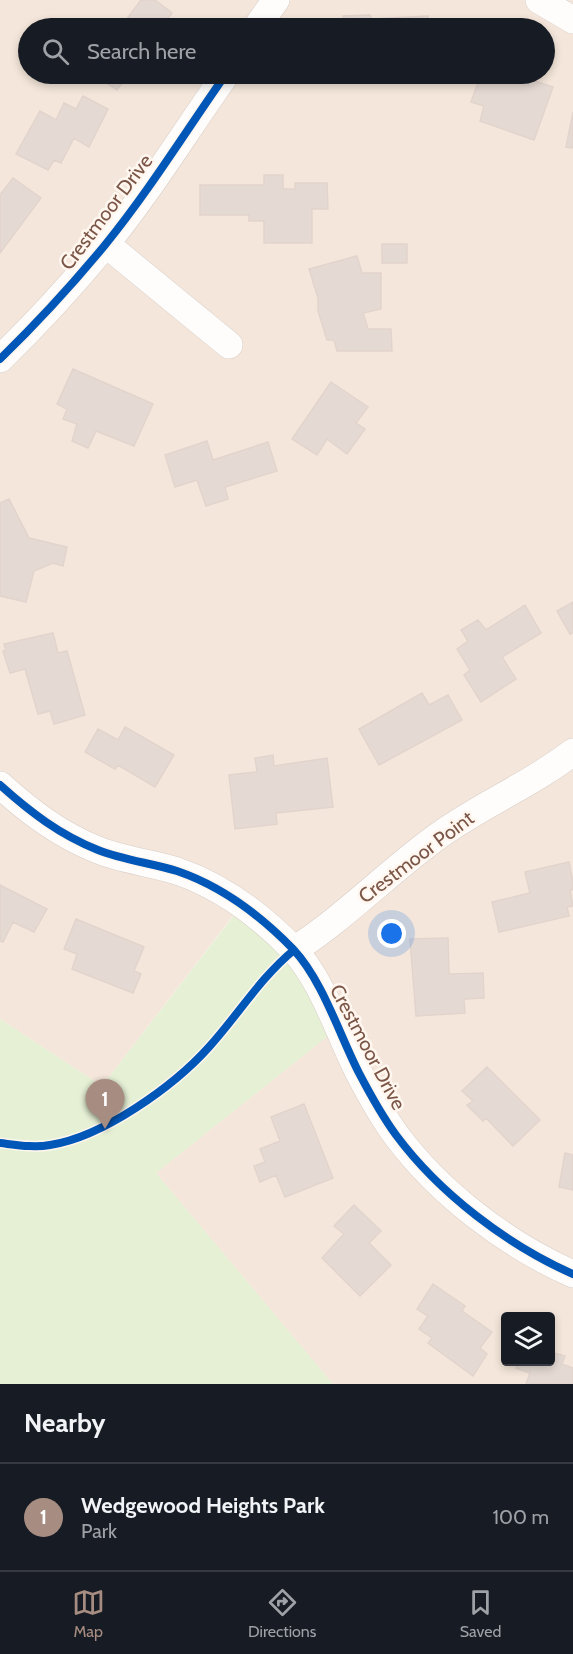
<!DOCTYPE html>
<html lang="en">
<head>
<meta charset="utf-8">
<style>
  body { margin:0; font-family:Cabin,sans-serif; background:#20242c; color:#f1f3f6 }
  .controls { position:absolute; right:18px; bottom:18px; display:grid; overflow:hidden; border-radius:6px; box-shadow:0 3px 9px #0003 }
  .controls button { width:54px; height:54px; display:grid; place-items:center; padding:0; border:0; border-bottom:2px solid #363941; background:#171b24; color:#f1f3f6; font:30px sans-serif }
  .you { position:absolute; left:392px; top:934px; width:21px; height:21px; margin:-15px; border:4px solid #fff; border-radius:50%; background:#1a73e8; box-shadow:0 0 0 9px #1a73e833 }
  .badge { display:grid; place-items:center; width:39px; height:39px; border-radius:50%; background:#a78d81; color:#fff; font-size:20px; font-weight:700 }
  .pin { position:absolute; translate:-50% -50px; filter:drop-shadow(0 2px 3px #0008) }
  .pin::after { content:''; position:absolute; top:32px; width:21px; height:18px; background:inherit; clip-path:polygon(0 0,100% 0,50% 100%) }
  .list { margin:0; padding:0; list-style:none }
  h2 { display:flex; justify-content:space-between; align-items:center; height:78px; margin:0; padding:0 24px; font-size:26px }
  h2 small { font-size:20px; font-weight:400; color:#9ea1a6 }
  .list li { display:grid; grid-template-columns:39px 1fr auto; gap:18px; align-items:center; box-sizing:border-box; height:108px; padding:0 24px; border-top:2px solid #363941 }
  .list b { display:block; font-size:22px; white-space:nowrap }
  .list p { margin:0; font-size:20px; white-space:nowrap; color:#9ea1a6 }
  .list em { font-size:20px; font-style:normal; color:#9ea1a6 }
  .icon { flex:none; width:33px; height:33px; fill:none; stroke:currentColor; stroke-width:2; stroke-linecap:round; stroke-linejoin:round }
  .map { position:relative; flex:none; width:573px; height:1384px; overflow:hidden }
  .search { position:absolute; background:#171b24; box-shadow:0 3px 9px #0003; left:18px; right:18px; top:18px; height:66px; display:flex; align-items:center; gap:15px; box-sizing:border-box; padding:0 21px; border-radius:33px; color:#9ea1a6; font-size:22px }
  .sheet { height:186px; background:#171b24 }
  nav { display:flex; justify-content:space-around; align-items:center; box-sizing:border-box; height:84px; border-top:2px solid #363941; background:#171b24; font-size:16px; color:#9ea1a6 }
  nav a { display:grid; justify-items:center; gap:3px }
  nav .on { color:#a78d81 }
  .map>svg:first-child { display:block }
  .residential { fill:#f4e6da; fill-rule:evenodd }
  .green { fill:#e6f0d5 }
  .building { fill:#e5dad3; stroke:#e2d4cd; stroke-width:1.5 }
  .lines { fill:none; stroke-linecap:round; stroke-linejoin:round }
  .minor-casing { stroke:#d8cec8; stroke-width:28 }
  .minor { stroke:#fefdfc; stroke-width:27 }
  .cycleway-casing { stroke:#fff7ef; stroke-width:11 }
  .cycleway { stroke:#0057b8; stroke-width:8 }
  .labels { text-anchor:middle; dominant-baseline:central; stroke-width:5; stroke-linejoin:round; paint-order:stroke }
  .street-label { font-size:20px; fill:#7b5647; stroke:#fff7ef }
</style>
</head>
<body>
<div class="map">
<svg width="573" height="1384" viewBox="0 0 573 1384">
  <rect width="100%" height="100%" fill="#f8f2ec"/>
  <path class="residential" d="M0,0H573V1384H333L156,1173L338,1028L241,905L102,1086L0,1019ZM28,28H544V74H28ZM506,1316H550V1362H506Z"/>
  <path class="green" d="M242,905L263,921L338,1028L156,1173L333,1384H0V1019L102,1086Z"/>
  <path class="building" d="M141,0H155L172,13L161,28H120Z
    M370,15L372,19L428,16V28H344L343,16Z
    M93,74H129L117,90Z
    M481,74L493,79L495,74H513L553,87L534,140L480,121L484,106L471,102Z
    M83,96L108,109L89,147L74,138L61,163L54,160L48,170L16,154L40,111L56,120L64,103L76,109Z
    M573,112V148L566,147Z
    M264,175H283V189H295V183H327L328,209H312V243H264V221H249V215H200V185H264Z
    M13,178L41,198L0,253V195Z
    M382,244H407V263H382Z
    M357,256L362,273H381V309L363,313L368,329H391L392,351H337L334,340H327L318,311V298L309,269Z
    M73,369L153,404L134,446L96,431L88,448L72,441L77,424L63,419L67,409L57,404Z
    M331,382L368,407L356,423L365,429L347,454L327,439L317,455L292,439Z
    M207,441L213,460L268,442L277,471L225,487L228,499L206,506L197,480L175,487L165,455Z
    M9,499L29,538L67,547L63,566L53,563L34,571L26,602L0,596V503Z
    M573,602V633L570,634L557,611Z
    M525,605L541,633L502,657L516,679L481,702L464,675L470,670L457,649L468,641L461,630L478,620L486,630Z
    M53,633L58,653L67,651L85,715L54,724L50,711L38,714L25,669L10,673L3,651L6,650L4,644Z
    M422,693L429,705L448,695L462,720L379,765L359,729Z
    M125,727L174,755L155,787L118,765L115,769L85,752L98,729L118,740Z
    M273,755L274,766L327,758L333,807L276,813L277,824L235,829L229,775L257,772L255,758Z
    M569,862L573,882V890H570L573,906L567,907L569,916L499,932L492,902L530,893L525,872Z
    M0,885L47,909L34,932L13,922L3,942L0,941Z
    M76,919L144,947L134,971L141,974L133,993L72,969L77,954L64,949Z
    M448,938L449,974L483,973L484,998L464,999L465,1013L416,1016L410,939Z
    M487,1067L540,1120L513,1146L486,1118L483,1121L467,1105L473,1101L462,1091Z
    M304,1104L333,1178L285,1197L276,1175L260,1182L254,1166L265,1162L260,1149L280,1141L271,1117Z
    M565,1153L573,1155V1190L559,1187Z
    M354,1205L381,1231L369,1243L391,1265L360,1296L322,1258L344,1234L334,1226Z
    M433,1284L465,1306L462,1311L492,1332L480,1348L487,1354L473,1376L428,1343L432,1338L419,1329L428,1316L417,1309Z
    M550,1352L565,1356L562,1364L573,1368V1384H526L530,1373L516,1368L519,1362H550Z"/>
  <g class="lines">
    <g class="minor-casing">
      <path id="minor" d="M539,0L573,20
        M256,28L276,0
        M106,244L229,345
        M0,359C37,323 72,285 105,245C149,191 186,131 226,74
        M0,785C30,812 60,835 98,850C123,860 151,863 177,871C221,886 261,916 293,949C323,981 339,1034 359,1073C370,1094 382,1116 396,1135C439,1193 507,1245 573,1274
        M294,950C347,916 390,870 441,834C483,804 532,784 573,752"/>
    </g>
    <use href="#minor" class="minor"/>
    <g class="cycleway-casing">
      <path id="cycleway" d="M0,359C37,323 72,285 105,245C149,191 186,131 226,74
        M0,785C30,812 60,835 98,850C123,860 151,863 177,871C221,886 261,916 293,949C323,981 339,1034 359,1073C370,1094 382,1116 396,1135C439,1193 507,1245 573,1274
        M0,1143C17,1145 34,1148 50,1145C103,1137 174,1086 209,1047C238,1015 260,978 294,950"/>
    </g>
    <use href="#cycleway" class="cycleway"/>
  </g>
  <g class="labels">
    <g class="street-label">
      <text transform="translate(106 212) rotate(-53)">Crestmoor Drive</text>
      <text transform="translate(416 857) rotate(-37)">Crestmoor Point</text>
      <text transform="translate(368 1047) rotate(62)">Crestmoor Drive</text>
    </g>
  </g>
</svg>
<div class="controls">
<button><svg class="icon" aria-label="layers" viewBox="0 0 24 24"><path d="M12 4l9 5-9 5-9-5zM3 14l9 5 9-5"/></svg></button>
</div>
<div class="you"></div>
<div class="pin badge" style="left:105px;top:1129px">1</div>
<div class="search"><svg class="icon" aria-label="search" viewBox="0 0 24 24"><circle cx="10" cy="10" r="6"/><path d="M15 15l6 6"/></svg>Search here</div>
</div>
<section class="sheet">
<h2>Nearby<small></small></h2>
<ul class="list">
<li><span class="badge">1</span><div><b>Wedgewood Heights Park</b><p>Park</p></div><em>100 m</em></li>
</ul>
</section>
<nav>
<a class="on"><svg class="icon" aria-label="map" viewBox="0 0 24 24"><path d="M3 6l6-2 6 2 6-2v14l-6 2-6-2-6 2zM9 4v14M15 6v14"/></svg>Map</a>
<a><svg class="icon" aria-label="directions" viewBox="0 0 24 24"><path d="M12 3l9 9-9 9-9-9zM9 14v-3h6M13 9l2 2-2 2"/></svg>Directions</a>
<a><svg class="icon" aria-label="saved" viewBox="0 0 24 24"><path d="M7 4h10v16l-5-4-5 4z"/></svg>Saved</a>
</nav>
</body>
</html>
